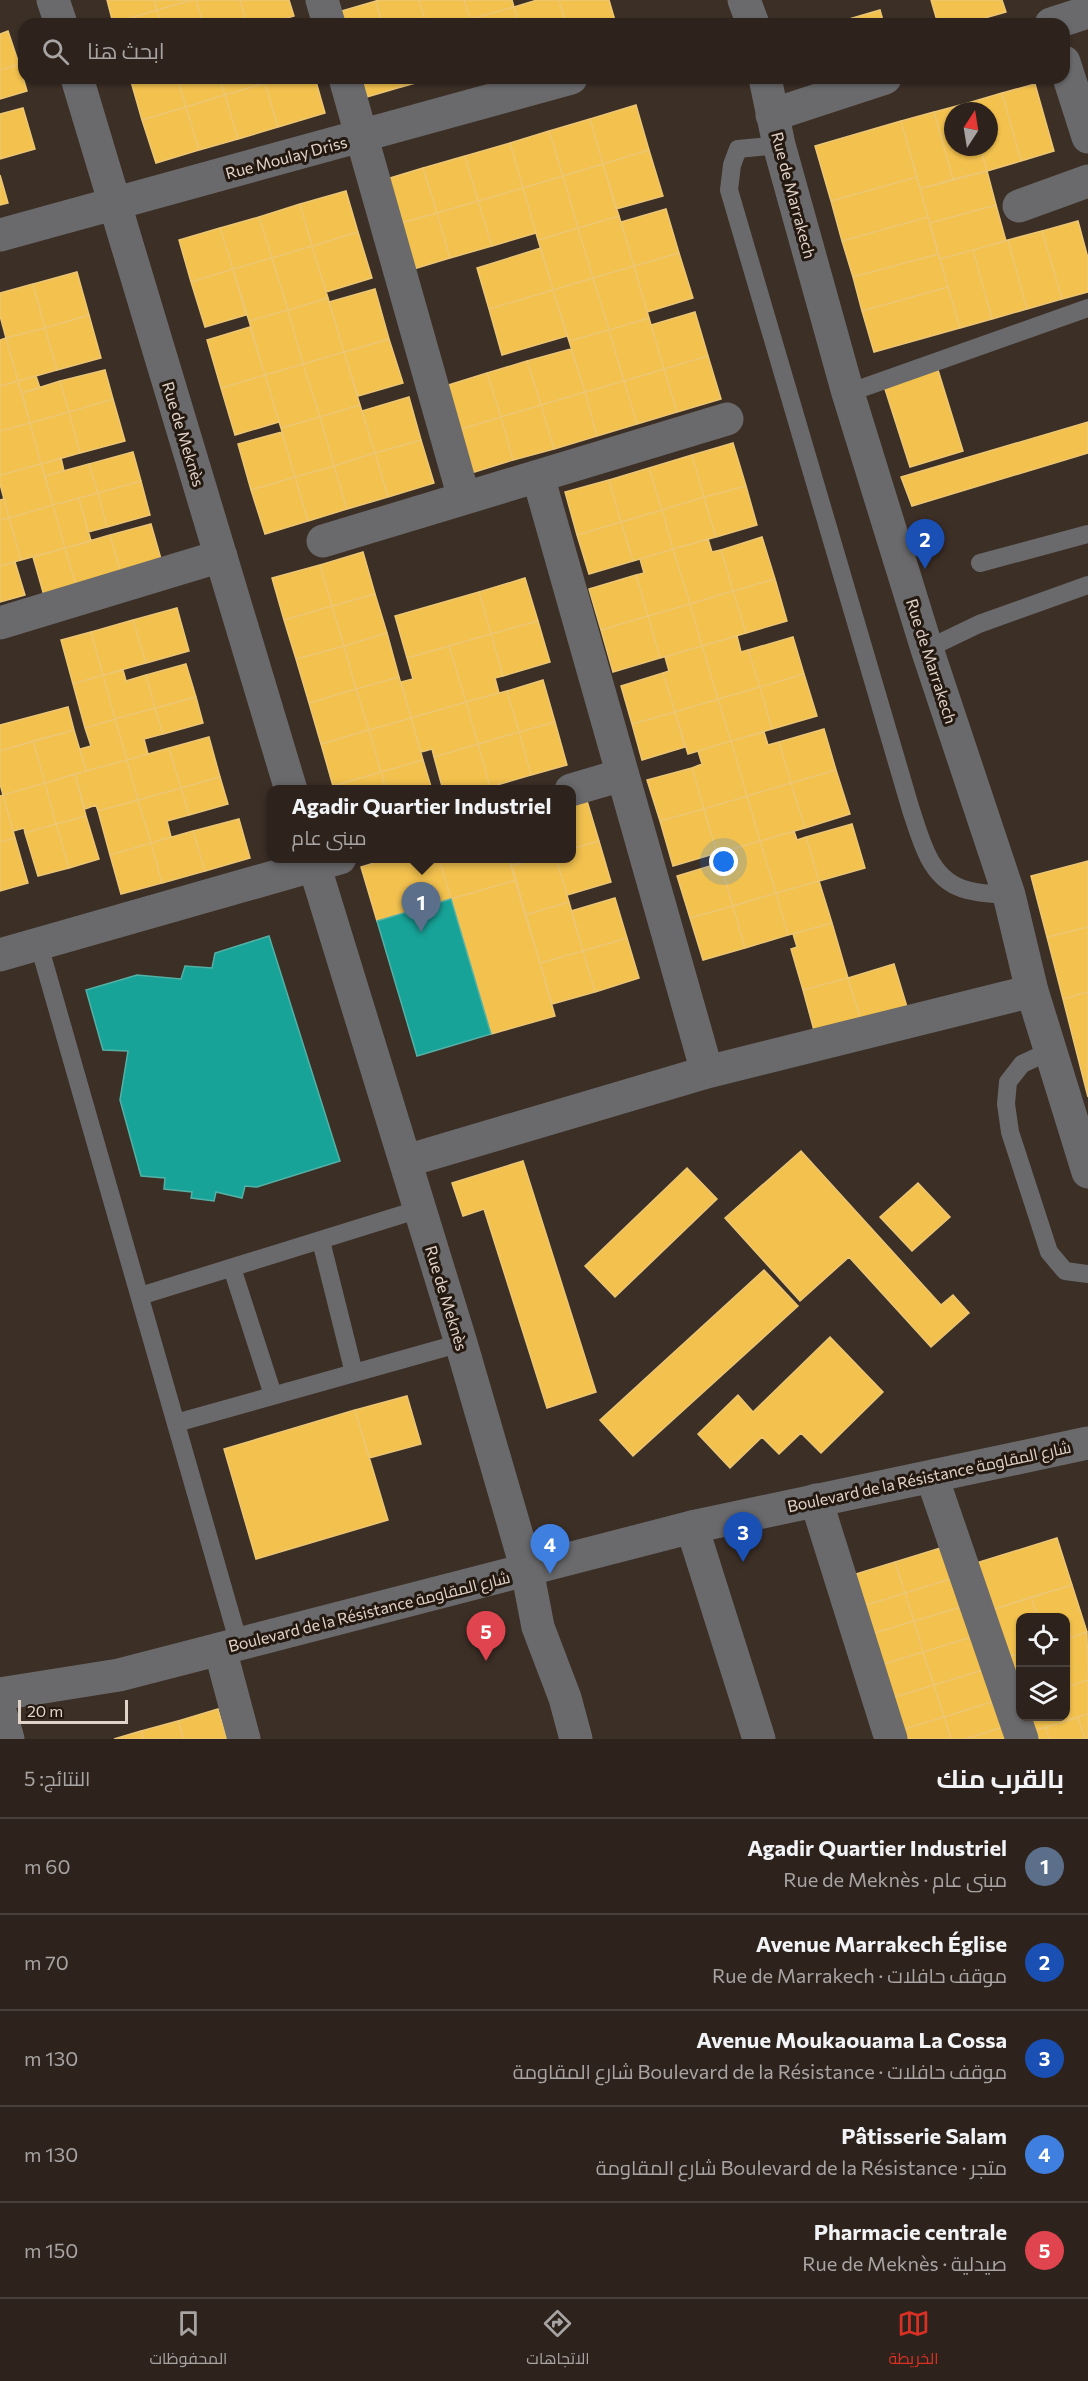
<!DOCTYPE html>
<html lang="ar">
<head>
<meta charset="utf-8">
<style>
  body { margin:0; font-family:Commissioner,Cairo,sans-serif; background:#392f29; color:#f1f3f6; direction:rtl }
  .controls { position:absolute; right:18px; bottom:18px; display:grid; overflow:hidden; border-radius:12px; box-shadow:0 2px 4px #0004 }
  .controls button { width:54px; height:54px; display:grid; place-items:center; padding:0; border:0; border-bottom:2px solid #48403b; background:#2d231c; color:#f1f3f6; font:30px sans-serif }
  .compass { position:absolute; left:944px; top:102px; width:54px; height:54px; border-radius:50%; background:#2d231c; box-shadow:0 2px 4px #0004; rotate:12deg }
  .scale { position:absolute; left:18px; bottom:15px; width:110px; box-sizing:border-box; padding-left:6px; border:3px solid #e2d3c8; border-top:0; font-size:16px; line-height:21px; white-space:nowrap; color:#e2d3c8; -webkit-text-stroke:4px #241911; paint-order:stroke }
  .you { position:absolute; left:724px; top:862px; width:21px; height:21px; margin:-15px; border:4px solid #fff; border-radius:50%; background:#1a73e8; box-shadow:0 0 0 9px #1a73e833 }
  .badge { display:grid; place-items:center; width:39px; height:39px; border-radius:50%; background:#d93025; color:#fff; font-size:20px; font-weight:700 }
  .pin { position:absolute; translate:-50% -50px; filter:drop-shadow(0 2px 3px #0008) }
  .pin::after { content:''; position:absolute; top:32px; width:21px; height:18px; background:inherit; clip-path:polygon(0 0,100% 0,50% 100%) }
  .popup { position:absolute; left:267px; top:785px; width:309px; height:78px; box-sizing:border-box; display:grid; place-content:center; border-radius:12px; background:#2d231c; filter:drop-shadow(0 2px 4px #0005); font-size:20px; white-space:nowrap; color:#a7a4a3 }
  .popup b { font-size:22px; color:#f1f3f6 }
  .popup::after { content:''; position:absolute; left:50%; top:100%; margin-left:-12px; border:12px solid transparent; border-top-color:#2d231c }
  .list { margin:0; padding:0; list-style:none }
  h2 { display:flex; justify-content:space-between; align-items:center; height:78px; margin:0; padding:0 24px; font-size:26px }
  h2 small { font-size:20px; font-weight:400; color:#a7a4a3 }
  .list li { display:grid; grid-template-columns:39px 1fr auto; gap:18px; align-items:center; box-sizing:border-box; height:96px; padding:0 24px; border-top:2px solid #48403b }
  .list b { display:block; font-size:22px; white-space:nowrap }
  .list p { margin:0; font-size:20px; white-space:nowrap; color:#a7a4a3 }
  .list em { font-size:20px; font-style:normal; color:#a7a4a3 }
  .icon { flex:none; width:33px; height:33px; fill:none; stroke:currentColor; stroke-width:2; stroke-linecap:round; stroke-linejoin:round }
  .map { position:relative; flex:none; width:1088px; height:1739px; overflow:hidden; direction:ltr }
  .search { position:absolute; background:#2d231c; box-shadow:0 2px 4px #0004; left:18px; right:18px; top:18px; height:66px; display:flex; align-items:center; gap:15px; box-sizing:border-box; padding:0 21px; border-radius:18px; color:#a7a4a3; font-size:22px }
  .sheet { height:558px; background:#2d231c }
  nav { display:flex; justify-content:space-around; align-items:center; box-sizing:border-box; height:84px; border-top:2px solid #48403b; background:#2d231c; font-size:16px; color:#a7a4a3 }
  nav a { display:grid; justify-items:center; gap:3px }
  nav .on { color:#d93025 }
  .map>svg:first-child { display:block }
  .homes { fill:#f2c14e; stroke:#edc673; stroke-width:1.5 }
  .public { fill:#17a398; stroke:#54b1a6; stroke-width:1.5 }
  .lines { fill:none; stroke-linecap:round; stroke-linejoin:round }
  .service { stroke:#6a6a6c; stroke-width:18 }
  .minor { stroke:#6a6a6c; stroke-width:33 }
  .tertiary { stroke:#6a6a6c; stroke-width:33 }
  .labels { text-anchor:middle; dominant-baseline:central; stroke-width:6; stroke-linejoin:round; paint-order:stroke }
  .street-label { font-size:16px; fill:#e2d3c8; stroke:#241911 }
</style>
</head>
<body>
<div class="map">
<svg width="1088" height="1739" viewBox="0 0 1088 1739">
  <rect width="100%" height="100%" fill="#3c2f26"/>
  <path class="homes" d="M107,0H154L157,10L113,23Z
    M154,0H192L157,10Z
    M192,0H196L203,24H161L157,10Z
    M196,0H240L247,24H203Z
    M240,0H289L294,16L266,24H247Z
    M380,0H419L426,24H382L376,1Z
    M419,0H464L470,19L453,24H426Z
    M464,0H512L514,7L470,19Z
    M537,0H559L566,24H519L514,7Z
    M559,0H609L616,24H566Z
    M931,0H1002L1006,12L964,24H938Z
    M376,1L382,24H331L328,15Z
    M514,7L519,24H471L470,19Z
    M157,10L161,24L113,23Z
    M880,10L884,24H832Z
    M8,31L19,64L0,70V34Z
    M19,64L27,91L0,99V70Z
    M130,78H177L186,107L142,120Z
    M177,78H219L225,95L186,107Z
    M219,78H264L265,83L225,95Z
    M281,78H315L325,113L278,127L265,83Z
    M347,78H398L401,87L353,101Z
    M398,78H433L401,87Z
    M265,83L278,127L238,139L225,95Z
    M1035,84L1054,151L1021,161L1002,93Z
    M1002,93L1021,161L987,171L980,147H989V111H970L968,103Z
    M225,95L238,139L199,150L186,107Z
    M968,103L970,111H953V147H980L987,171L953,179L934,112Z
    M636,105L649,150L603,164L590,119Z
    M186,107L199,150L156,163L142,120Z
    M23,108L35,149L0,159V114Z
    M934,112L953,179L920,189L901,121Z
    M590,119L603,164L563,176L549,131Z
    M901,121L917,177L831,201L815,146Z
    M549,131L563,176L523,188L510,143Z
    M510,143L523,188L478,201L465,156Z
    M649,150L663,196L616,209L603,164Z
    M465,156L478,201L437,213L423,168Z
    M603,164L619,216L578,228L563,176Z
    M423,168L437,213L393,225L380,181Z
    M987,171L996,205L930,223L920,189Z
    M0,175L8,203L0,205Z
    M563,176L578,228L538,240L523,188Z
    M917,177L928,217L842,241L831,201Z
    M523,188L536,233L492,246L478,201Z
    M346,191L358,232L312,246L300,204Z
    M478,201L492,246L450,258L437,213Z
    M300,204L312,246L272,258L259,217Z
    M996,205L1006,241L940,259L930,223Z
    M666,209L679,253L634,266L621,222Z
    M437,213L450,258L407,271L393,225Z
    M619,216L634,266L593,278L578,228Z
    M259,217L272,258L233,269L220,228Z
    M928,217L938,254L853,277L842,241Z
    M1078,221L1088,258V292L1062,299L1042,231Z
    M220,228L233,269L191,282L179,240Z
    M578,228L593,278L553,290L538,240Z
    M1042,231L1062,299L1027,309L1008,240Z
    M358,232L372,278L326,292L312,246Z
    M1008,240L1027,309L992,319L973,250Z
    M312,246L328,298L288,310L272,258Z
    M541,248L553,290L489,309L477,268Z
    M973,250L992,319L960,328L940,259Z
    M679,253L693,298L647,312L634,266Z
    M938,254L948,287L862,311L853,277Z
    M272,258L288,310L249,321L233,269Z
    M634,266L649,318L609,330L593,278Z
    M233,269L246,315L205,327L191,282Z
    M77,272L89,315L45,328L33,284Z
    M593,278L609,330L569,341L553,290Z
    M33,284L45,328L6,338L0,316V293Z
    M948,287L960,328L874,352L862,311Z
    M375,289L389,339L344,352L329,302Z
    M553,290L567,336L502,355L489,309Z
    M328,298L344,352L303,364L288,310Z
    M288,310L303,364L265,375L249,321Z
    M695,312L708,356L664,369L651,325Z
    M89,315L101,358L57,370L45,328Z
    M649,318L664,369L624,381L609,330Z
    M250,327L265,375L221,388L207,340Z
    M45,328L57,370L18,381L6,338Z
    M609,330L624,381L585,392L569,341Z
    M6,338L18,381L0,386V340Z
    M389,339L403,383L358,396L344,352Z
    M571,349L585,392L541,405L527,361Z
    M344,352L360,405L320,417L303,364Z
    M708,356L721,399L677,412L664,369Z
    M527,361L541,405L501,417L487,373Z
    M303,364L320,417L281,428L265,375Z
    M664,369L677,412L637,424L624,381Z
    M105,370L113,399L69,412L60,381Z
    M938,370L963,451L910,467L884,386Z
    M487,373L501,417L455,431L442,387Z
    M265,375L279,422L235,435L221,388Z
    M36,376L40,388L22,393L18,381Z
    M18,381L30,423L0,431V386Z
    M60,381L69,412L30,423L22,393Z
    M624,381L637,424L597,436L585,392Z
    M585,392L597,436L554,449L541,405Z
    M409,397L421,440L375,453L362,411Z
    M113,399L125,441L80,453L69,412Z
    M360,405L375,453L334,466L320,417Z
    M541,405L554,449L513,460L501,417Z
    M69,412L80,453L41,464L30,423Z
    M320,417L334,466L295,477L281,428Z
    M501,417L513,460L468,474L455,431Z
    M1088,422V453L912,506L901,477Z
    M30,423L41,464L0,475V431Z
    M282,432L295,477L251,490L238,444Z
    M421,440L434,483L388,497L375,453Z
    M733,443L746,486L704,497L692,455Z
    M133,452L141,481L98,493L89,464Z
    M375,453L388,497L347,509L334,466Z
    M692,455L704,497L662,510L649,468Z
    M61,458L64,471L45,476L41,464Z
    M41,464L53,505L9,518L0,484V475Z
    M89,464L98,493L53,505L45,476Z
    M334,466L347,509L308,521L295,477Z
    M649,468L662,510L621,522L609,480Z
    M295,477L308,521L265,534L251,490Z
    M609,480L621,522L577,535L565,492Z
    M141,481L150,515L107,527L98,493Z
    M746,486L757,525L716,537L704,497Z
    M98,493L107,527L88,532L79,498Z
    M704,497L716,537L673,549L662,510Z
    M79,498L91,541L65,548L53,505Z
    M4,499L9,518L0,520V500Z
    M53,505L65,548L21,560L9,518Z
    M662,510L673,549L633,561L621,522Z
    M9,518L21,560L0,566V520Z
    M621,522L633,561L589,574L577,535Z
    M151,524L163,566L122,577L110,535Z
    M110,535L122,577L77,589L65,548Z
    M762,537L775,579L733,591L721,550Z
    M708,539L712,552L721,550L733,591L690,604L673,549Z
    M65,548L77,589L45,599L33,557Z
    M673,549L690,604L648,616L636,575L644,573L640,559Z
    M363,552L375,594L332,606L320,565Z
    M15,562L25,595L0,602V566Z
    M320,565L332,606L284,620L272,578Z
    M636,575L648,616L601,630L589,589Z
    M525,578L538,621L491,634L479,592Z
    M775,579L787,621L746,633L733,591Z
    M733,591L746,633L702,646L690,604Z
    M479,592L491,634L407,658L395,616Z
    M375,594L387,633L344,646L332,606Z
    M690,604L702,646L660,658L648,616Z
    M332,606L344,646L296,659L284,620Z
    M177,608L189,651L146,663L133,620Z
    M648,616L660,658L613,672L601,630Z
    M133,620L146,663L103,675L91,632Z
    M538,621L550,662L503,676L491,634Z
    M91,632L103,675L73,684L61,640Z
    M387,633L399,677L356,689L344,646Z
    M491,634L503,676L495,678L499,693L466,702L449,646Z
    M737,636L741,652L748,650L760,687L718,699L702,646Z
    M793,637L804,674L760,687L748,650Z
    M344,646L356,689L309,703L296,659Z
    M449,646L466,702L411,718L401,682L413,679L407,658Z
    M702,646L718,699L675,712L663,673L669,671L665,657Z
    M186,664L196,697L155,708L146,675Z
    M123,670L126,681L146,675L155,708L115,719L103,675Z
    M663,673L675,712L632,724L621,686Z
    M804,674L817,716L772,729L760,687Z
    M103,675L115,719L85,728L73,684Z
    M399,677L411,718L369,730L356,689Z
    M543,680L555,722L519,732L507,691Z
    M760,687L772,729L731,741L718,699Z
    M356,689L369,730L321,744L309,703Z
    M507,691L519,732L478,744L466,702Z
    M196,697L203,723L163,734L155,708Z
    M718,699L731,741L688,754L675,712Z
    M466,702L478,744L434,757L432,749L421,752L411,718Z
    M68,707L74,730L0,751V725Z
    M155,708L163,734L144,739L148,754L127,760L115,719Z
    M675,712L685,747L642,760L632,724Z
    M411,718L423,760L381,772L369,730Z
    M115,719L127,760L86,771L80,749L91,746L85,728Z
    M555,722L567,765L531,775L519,732Z
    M824,729L836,770L791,783L779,742Z
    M74,730L86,771L45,783L33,741Z
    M369,730L381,772L333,786L321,744Z
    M519,732L531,775L490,787L478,744Z
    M764,732L768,745L779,742L791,783L747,796L731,741Z
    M209,737L220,777L181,788L169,748Z
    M33,741L45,783L3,795L0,784V751Z
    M731,741L747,796L704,809L692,768L702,764L698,751Z
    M478,744L490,787L481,790H443L434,757Z
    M169,748L181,788L138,800L127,760Z
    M127,760L138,800L98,811L96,805L85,809L75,774Z
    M423,760L432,790H386L381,772Z
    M692,768L704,809L660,821L647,780Z
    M836,770L850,814L805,828L791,783Z
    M381,772L386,790H334L333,786Z
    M75,774L86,816L56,824L45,783Z
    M220,777L228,804L189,815L181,788Z
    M45,783L56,824L25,833L24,828L13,831L3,795Z
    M791,783L805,828L760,841L747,796Z
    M181,788L189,815L167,821L171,837L151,843L138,800Z
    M3,795L15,838L0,842V796Z
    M747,796L760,841L717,853L704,809Z
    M138,800L151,843L110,855L98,811Z
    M587,801L599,841L571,849V806Z
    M704,809L717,853L673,866L660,821Z
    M86,816L99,859L69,868L56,824Z
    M239,819L250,858L205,871L193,831Z
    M56,824L69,868L38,876L25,833Z
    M852,824L865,868L819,881L806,837Z
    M193,831L205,871L162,883L151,843Z
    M794,831L797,840L806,837L819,881L776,893L760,841Z
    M15,838L28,883L0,891V842Z
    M599,841L611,882L567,895L556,858H571V849Z
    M760,841L776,893L733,906L720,863L729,861L726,851Z
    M151,843L162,883L121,894L110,855Z
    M390,858H439L451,899L377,921L361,867Z
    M439,858H509L516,880L451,899Z
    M509,858H538L511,866Z
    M538,858H556L569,902L525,915L511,866Z
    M1088,861V927L1047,937L1031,876Z
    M720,863L733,906L690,918L677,876Z
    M516,880L555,1016L491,1034L451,899Z
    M819,881L832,923L788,935L776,893Z
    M776,893L788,935L745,948L733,906Z
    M615,898L627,938L583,951L571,911Z
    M569,902L583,951L540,963L525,915Z
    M733,906L745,948L703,960L690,918Z
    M832,923L848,978L803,990L791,949L797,947L793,934Z
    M1088,927V992L1063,999L1047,937Z
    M627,938L639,978L595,992L583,951Z
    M583,951L595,992L552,1004L540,963Z
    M894,964L907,1007L861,1020L848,978Z
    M848,978L861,1020L815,1034L803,990Z
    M1088,992V1097L1063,999Z
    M801,1151L941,1305L953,1295L969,1313L931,1347L849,1257L800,1301L725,1218Z
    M523,1161L596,1392L547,1408L484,1209L463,1216L452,1183Z
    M687,1168L717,1199L615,1297L585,1266Z
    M918,1183L950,1217L912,1251L880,1217Z
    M764,1270L798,1306L633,1456L600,1420Z
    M830,1337L883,1392L821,1453L801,1433L779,1454L762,1437L730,1468L698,1434L738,1395L753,1412Z
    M407,1396L421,1444L369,1458L355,1410Z
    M355,1410L388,1520L256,1559L224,1449Z
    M1057,1538L1072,1585L988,1611L973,1564Z
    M947,1546L957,1577L905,1593L895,1562Z
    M895,1562L905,1593L853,1609L843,1578Z
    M957,1577L965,1606L914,1621L905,1593Z
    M1072,1585L1087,1632L1066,1639V1618H1038L1031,1597Z
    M905,1593L914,1621L861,1637L853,1609Z
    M1031,1597L1038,1618H1020V1653L1002,1659L988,1611Z
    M965,1606L975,1636L923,1652L914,1621Z
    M914,1621L923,1652L871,1668L861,1637Z
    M1087,1632L1088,1680L1066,1687V1639Z
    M975,1636L986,1669L934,1685L923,1652Z
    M923,1652L934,1685L881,1701L871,1668Z
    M1020,1653V1701L1002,1659Z
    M986,1669L995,1701L944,1717L934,1685Z
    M1088,1680V1714L1070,1720L1066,1707V1687Z
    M934,1685L944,1717L891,1733L881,1701Z
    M995,1701L1003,1727L965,1739H951L944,1717Z
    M1066,1707L1070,1720L1026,1733L1021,1716H1066Z
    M218,1709L227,1739H184L178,1721Z
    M1088,1714V1739H1085L1078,1717Z
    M944,1717L951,1739H893L891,1733Z
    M1078,1717L1085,1739H1049L1046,1727Z
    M178,1721L184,1739H144L141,1731Z
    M1003,1727L1007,1739H965Z
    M1046,1727L1049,1739H1028L1026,1733Z
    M141,1731L144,1739H114Z"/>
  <path class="public" d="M451,899L491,1034L417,1056L377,921Z
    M269,936L340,1161L257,1187L245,1186L242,1198L216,1192L214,1201L191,1198L192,1192L164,1189L165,1178L141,1176L120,1100L128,1051L103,1050L86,990L137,975L181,979L185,966L212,968L215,953Z"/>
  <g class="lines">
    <path class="service" d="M779,145L738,149L732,165L729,190L911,810C922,842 930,881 967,890C980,894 995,894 1009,895
      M848,393L1088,308
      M980,563L1088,534
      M927,649L979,624L1088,585
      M39,945L239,1644
      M1050,1051L1022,1064L1008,1082L1006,1104L1010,1132L1049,1252L1065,1271L1088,1274
      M321,1241L354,1373
      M232,1268L273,1395
      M140,1296L420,1209
      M176,1423L461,1343"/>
    <path class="minor" d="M53,0L61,24
      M322,0L329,24
      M744,0L753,24
      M1051,24L1088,12
      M1064,62L1088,137
      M77,78L291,790
      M345,78L464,498
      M765,78L779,145L848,393L927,649L1009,895L1032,991L1088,1172
      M772,115L885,78
      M1019,206L1088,181
      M0,235L571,78
      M538,476L707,1072
      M323,541L727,419
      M0,623L221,556
      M571,790L622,775
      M312,858L461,1343L527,1570L538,1627L565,1698L576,1739
      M0,955L340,858
      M406,1161L707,1072L1032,991
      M932,1477L1022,1739
      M816,1500L891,1739
      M692,1527L759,1739
      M220,1649L244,1739"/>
    <path class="tertiary" d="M0,1694L119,1675L692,1527L1088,1443
      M0,1711L8,1739"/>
  </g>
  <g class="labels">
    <g class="street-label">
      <text transform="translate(286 157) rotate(-15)">Rue Moulay Driss</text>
      <text transform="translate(794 195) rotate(75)">Rue de Marrakech</text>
      <text transform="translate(184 434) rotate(73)">Rue de Meknès</text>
      <text transform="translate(932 661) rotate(72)">Rue de Marrakech</text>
      <text transform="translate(447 1298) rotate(73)">Rue de Meknès</text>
      <text transform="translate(929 1476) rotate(-12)">Boulevard de la Résistance شارع المقاومة</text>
      <text transform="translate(369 1611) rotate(-14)">Boulevard de la Résistance شارع المقاومة</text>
    </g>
  </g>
</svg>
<div class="controls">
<button><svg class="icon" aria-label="locate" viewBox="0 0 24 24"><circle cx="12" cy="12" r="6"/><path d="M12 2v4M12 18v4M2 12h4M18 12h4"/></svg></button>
<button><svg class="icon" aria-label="layers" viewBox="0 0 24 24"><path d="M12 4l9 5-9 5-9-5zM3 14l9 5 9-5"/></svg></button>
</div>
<svg class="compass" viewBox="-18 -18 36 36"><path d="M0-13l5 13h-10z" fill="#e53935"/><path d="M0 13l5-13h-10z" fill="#a7a4a3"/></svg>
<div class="scale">20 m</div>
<div class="you"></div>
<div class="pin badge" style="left:421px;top:932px;background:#5c6f8a">1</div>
<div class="popup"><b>Agadir Quartier Industriel</b>مبنى عام</div>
<div class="pin badge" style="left:925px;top:569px;background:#1a4fb4">2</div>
<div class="pin badge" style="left:743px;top:1562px;background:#1a4fb4">3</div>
<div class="pin badge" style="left:550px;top:1574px;background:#3f7fe0">4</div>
<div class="pin badge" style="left:486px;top:1661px;background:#e0444e">5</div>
<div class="search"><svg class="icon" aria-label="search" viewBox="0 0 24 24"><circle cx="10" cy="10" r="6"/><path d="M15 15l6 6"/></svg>ابحث هنا</div>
</div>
<section class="sheet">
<h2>بالقرب منك<small>النتائج: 5</small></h2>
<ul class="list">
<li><span class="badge" style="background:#5c6f8a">1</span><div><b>Agadir Quartier Industriel</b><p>مبنى عام · Rue de Meknès</p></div><em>60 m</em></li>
<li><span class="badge" style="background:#1a4fb4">2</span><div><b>Avenue Marrakech Église</b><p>موقف حافلات · Rue de Marrakech</p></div><em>70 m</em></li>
<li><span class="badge" style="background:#1a4fb4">3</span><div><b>Avenue Moukaouama La Cossa</b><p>موقف حافلات · Boulevard de la Résistance شارع المقاومة</p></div><em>130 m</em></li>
<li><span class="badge" style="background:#3f7fe0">4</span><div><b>Pâtisserie Salam</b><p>متجر · Boulevard de la Résistance شارع المقاومة</p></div><em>130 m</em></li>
<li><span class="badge" style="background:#e0444e">5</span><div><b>Pharmacie centrale</b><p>صيدلية · Rue de Meknès</p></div><em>150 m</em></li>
</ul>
</section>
<nav>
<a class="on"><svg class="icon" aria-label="map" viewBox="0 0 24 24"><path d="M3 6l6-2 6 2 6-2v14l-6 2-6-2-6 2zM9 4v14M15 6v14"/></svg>الخريطة</a>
<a><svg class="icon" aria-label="directions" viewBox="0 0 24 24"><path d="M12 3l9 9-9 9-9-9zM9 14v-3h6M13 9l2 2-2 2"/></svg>الاتجاهات</a>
<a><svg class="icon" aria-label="saved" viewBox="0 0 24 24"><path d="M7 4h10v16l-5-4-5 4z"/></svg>المحفوظات</a>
</nav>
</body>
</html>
